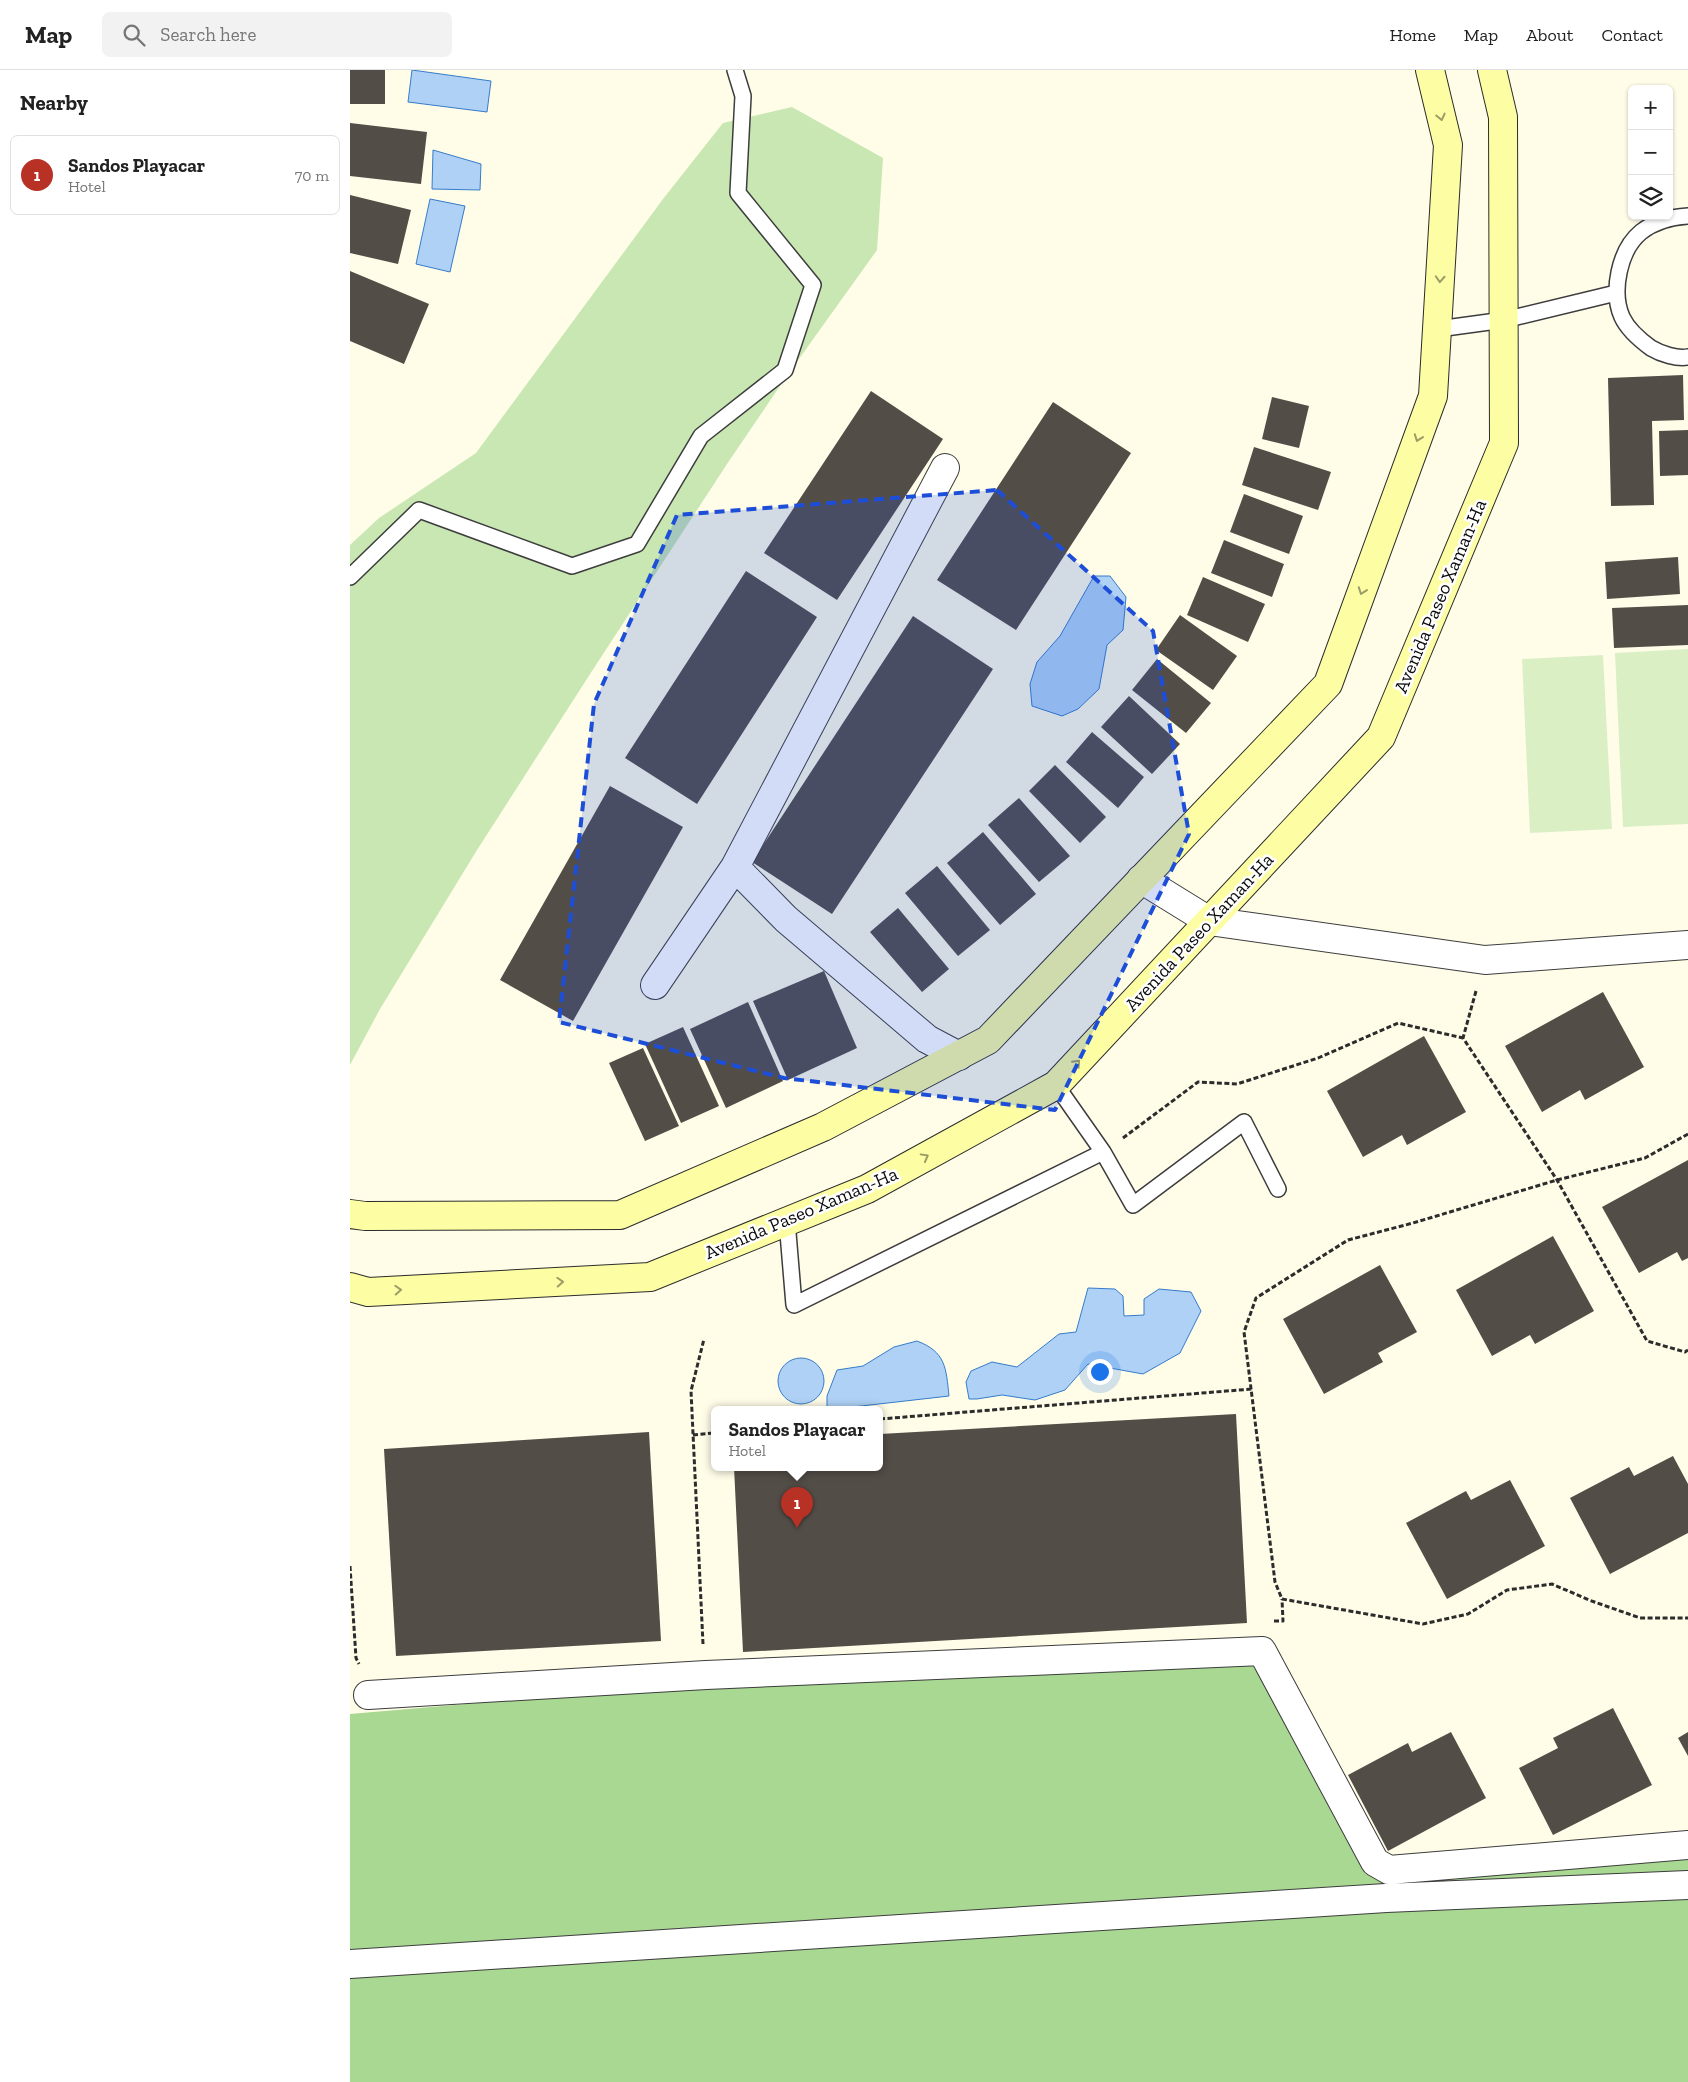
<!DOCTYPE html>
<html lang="en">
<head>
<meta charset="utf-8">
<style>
  body { margin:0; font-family:"Zilla Slab",serif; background:#f2f2f2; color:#222 }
  .controls { position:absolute; right:15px; top:15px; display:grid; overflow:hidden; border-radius:8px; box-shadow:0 1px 4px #0004 }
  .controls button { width:45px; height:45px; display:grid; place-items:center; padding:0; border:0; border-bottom:1px solid #e0e0e0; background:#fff; color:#222; font:25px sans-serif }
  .you { position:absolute; left:749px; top:1301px; width:18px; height:18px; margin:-12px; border:4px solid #fff; border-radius:50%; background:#1a73e8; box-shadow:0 0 0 8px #1a73e833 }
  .badge { display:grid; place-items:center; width:32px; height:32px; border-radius:50%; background:#b83125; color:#fff; font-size:16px; font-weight:700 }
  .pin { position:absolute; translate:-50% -41px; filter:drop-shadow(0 1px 2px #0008) }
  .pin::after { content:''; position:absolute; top:26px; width:18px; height:15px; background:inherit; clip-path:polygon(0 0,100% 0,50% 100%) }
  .popup { position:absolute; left:361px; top:1336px; width:172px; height:65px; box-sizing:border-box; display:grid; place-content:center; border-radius:8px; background:#fff; filter:drop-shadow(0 1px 4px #0005); font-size:16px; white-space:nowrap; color:#767676 }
  .popup b { font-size:19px; color:#222 }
  .popup::after { content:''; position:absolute; left:50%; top:100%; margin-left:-10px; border:10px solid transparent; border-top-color:#fff }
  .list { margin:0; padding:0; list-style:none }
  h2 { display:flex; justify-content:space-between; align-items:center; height:65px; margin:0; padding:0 20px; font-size:21px }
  h2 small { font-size:16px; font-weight:400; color:#767676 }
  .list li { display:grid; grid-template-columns:32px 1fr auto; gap:15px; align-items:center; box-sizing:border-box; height:80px; margin:0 10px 10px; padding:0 10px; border:1px solid #e0e0e0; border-radius:8px }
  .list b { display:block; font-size:19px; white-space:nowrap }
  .list p { margin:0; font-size:16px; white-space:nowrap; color:#767676 }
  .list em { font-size:16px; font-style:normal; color:#767676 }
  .icon { flex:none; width:28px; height:28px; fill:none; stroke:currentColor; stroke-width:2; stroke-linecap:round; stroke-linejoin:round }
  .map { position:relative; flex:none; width:1338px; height:2012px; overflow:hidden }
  header { display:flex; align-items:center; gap:30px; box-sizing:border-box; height:70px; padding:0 25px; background:#fff; border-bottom:1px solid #e0e0e0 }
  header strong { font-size:24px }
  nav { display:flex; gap:28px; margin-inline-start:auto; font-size:18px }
  .search { width:350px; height:45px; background:#f2f2f2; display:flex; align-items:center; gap:12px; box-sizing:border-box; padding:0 18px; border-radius:8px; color:#767676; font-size:19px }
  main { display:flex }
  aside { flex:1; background:#fff }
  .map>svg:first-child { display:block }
  .green { fill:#c8e7b3 }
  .forest { fill:#a9d893 }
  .pitch { fill:#dbefc5 }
  .water { fill:#aed1f5; stroke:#357ccb }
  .building { fill:#534d47 }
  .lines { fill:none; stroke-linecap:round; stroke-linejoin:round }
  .service-casing { stroke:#3d3d3d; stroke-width:18 }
  .minor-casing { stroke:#3d3d3d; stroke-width:30 }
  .secondary-casing { stroke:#2c2c2c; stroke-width:30 }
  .path { stroke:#2c2c2c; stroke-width:3; stroke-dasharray:5 2.5; stroke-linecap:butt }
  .service { stroke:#fff; stroke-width:15 }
  .minor { stroke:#fff; stroke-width:28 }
  .secondary { stroke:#fdfea3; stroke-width:28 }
  .oneway { stroke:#9c9c66 }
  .marked { fill:#1d4ed8; fill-opacity:0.2; stroke:#1d4ed8; stroke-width:4; stroke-dasharray:10 6; stroke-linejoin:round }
  .labels { text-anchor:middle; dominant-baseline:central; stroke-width:5; stroke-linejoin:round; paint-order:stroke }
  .street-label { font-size:19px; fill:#0a0a0a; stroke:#fff }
</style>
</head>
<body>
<header>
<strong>Map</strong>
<div class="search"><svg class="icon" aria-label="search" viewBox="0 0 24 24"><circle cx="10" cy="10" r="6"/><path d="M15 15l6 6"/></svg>Search here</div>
<nav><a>Home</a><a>Map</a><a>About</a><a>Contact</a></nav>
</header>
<main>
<aside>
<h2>Nearby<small></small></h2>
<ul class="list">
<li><span class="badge">1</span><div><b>Sandos Playacar</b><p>Hotel</p></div><em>70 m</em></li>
</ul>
</aside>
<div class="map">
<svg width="1338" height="2012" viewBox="0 0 1338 2012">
  <rect width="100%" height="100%" fill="#fffde8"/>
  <path class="green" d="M442,37L533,88L527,180L436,307L377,394L242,601L127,780L30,939L0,995V475L29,448L126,383L313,129L373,53Z"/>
  <path class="forest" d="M917,1573L1028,1789L1338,1776V2012H0V1644L684,1585Z"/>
  <path class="pitch" d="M1338,579V754L1273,757L1265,583Z
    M1253,585L1262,759L1180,763L1172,589Z"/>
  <path class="water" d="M62,0L141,11L137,42L58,32Z
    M83,80L131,94L130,120L82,119Z
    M80,129L115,136L100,202L66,194Z
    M744,506H760L776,527L773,560L757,575L749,619L728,639L712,646L682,636L680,614L687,592L710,566Z
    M738,1218L765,1219L773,1226L774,1246L794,1245V1229L809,1219L841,1222L851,1241L830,1283L793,1304L738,1294L715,1320L685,1330L652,1325L627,1329H619L616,1312L621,1301L642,1292L667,1297L709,1264L726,1262Z
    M567,1271C596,1282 596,1298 599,1326L485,1339L477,1337V1326L487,1300L513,1296L544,1277Z
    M428 1311a23 23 0 1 1 46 0a23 23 0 1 1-46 0Z"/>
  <path class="building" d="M0,0H35V34H0Z
    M0,53L77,62L71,114L0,106Z
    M0,125L61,140L48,194L0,183Z
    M0,201L79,234L54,294L0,271Z
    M1333,305L1334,350L1302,351L1304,435L1261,436L1258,308Z
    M521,321L593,369L487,530L414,483Z
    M922,327L959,336L949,378L912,369Z
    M703,332L781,383L666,560L587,510Z
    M1338,360V405L1310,406L1309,361Z
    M904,377L981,402L968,440L892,415Z
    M894,424L953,446L939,484L880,462Z
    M874,470L934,494L922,527L861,503Z
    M1328,487L1330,524L1257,529L1255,492Z
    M396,501L467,547L347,734L275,688Z
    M853,507L915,534L898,572L837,545Z
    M1338,535V575L1264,578L1262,538Z
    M830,545L887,586L863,620L806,580Z
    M563,546L643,599L482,844L402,792Z
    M807,589L861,633L836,663L782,620Z
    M779,626L830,674L802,704L751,657Z
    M742,662L794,707L768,738L716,692Z
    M705,695L756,747L730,773L679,721Z
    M260,716L333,757L223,951L150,910Z
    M669,728L720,786L689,812L638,755Z
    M633,762L686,824L650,855L597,793Z
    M587,796L640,860L608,886L555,823Z
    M548,838L599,899L572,922L520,862Z
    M474,901L507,978L438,1010L403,931Z
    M1253,922L1294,997L1235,1030L1230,1020L1192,1042L1155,976Z
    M398,932L433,1011L376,1038L340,959Z
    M333,957L369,1036L331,1053L295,974Z
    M1074,966L1116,1042L1057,1075L1052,1065L1013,1087L977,1021Z
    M293,978L329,1056L295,1071L259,993Z
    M1338,1090V1188L1332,1191L1327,1182L1289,1203L1252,1137Z
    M1203,1166L1244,1241L1185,1274L1180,1265L1142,1286L1106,1220Z
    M1030,1195L1067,1262L1028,1283L1033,1292L974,1324L933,1249Z
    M886,1344L897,1553L393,1582L384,1397H530V1364Z
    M299,1362L311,1571L46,1586L34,1379Z
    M1323,1386L1338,1414V1463L1260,1504L1220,1428L1279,1397L1284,1406Z
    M1160,1410L1195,1476L1097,1529L1056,1453L1116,1421L1121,1430Z
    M1263,1638L1302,1715L1203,1765L1169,1698L1208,1678L1203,1668Z
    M1101,1662L1136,1728L1038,1781L998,1705L1058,1673L1062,1682Z
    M1338,1662V1686L1328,1668Z"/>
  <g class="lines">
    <g class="service-casing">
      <path id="service" d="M1338,146C1321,147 1305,151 1291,162C1269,180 1261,222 1272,247C1278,260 1290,270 1301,278C1311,284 1327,289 1338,287
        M1088,259L1154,250L1266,223
        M0,507L69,440L222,496L287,474L351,366L435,300L463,215L388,123L393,26L385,0
        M753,1082L783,1135L894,1052L928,1119
        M437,1151L444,1235L753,1082L706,1015"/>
    </g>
    <g class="minor-casing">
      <path id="minor" d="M385,797L436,849L577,969L609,986
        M791,809L859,851L1135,890L1338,875
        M305,915L385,797L595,398
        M18,1625L356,1605L912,1581L1025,1792L1039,1800L1338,1775
        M0,1894L1036,1828L1338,1815"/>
    </g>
    <g class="secondary-casing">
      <path id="secondary" d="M0,1144L15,1146L270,1145L473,1057L638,970L978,614L1083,326L1098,75L1080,0
        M0,1217L18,1222L300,1207L517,1119L706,1015L1031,667L1154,373L1153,47L1142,0"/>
    </g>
    <path class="path" d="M1126,921L1113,968L1207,1110L1297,1271L1335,1282L1338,1280
      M1338,1064L1295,1088L1207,1110L1063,1153L998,1170L906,1228L894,1262L925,1512L932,1529L1073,1554L1118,1544L1157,1520L1202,1514L1239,1530L1290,1548H1338
      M773,1068L848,1012L887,1014L968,988L1048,953L1113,968
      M530,1349L902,1319
      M343,1365L364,1363
      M0,1496L6,1588L9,1594
      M924,1551H933L932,1529
      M353,1574L341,1321L354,1269"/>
    <use href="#service" class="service"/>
    <use href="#minor" class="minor"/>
    <use href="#secondary" class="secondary"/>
  </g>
  <defs><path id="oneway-chevron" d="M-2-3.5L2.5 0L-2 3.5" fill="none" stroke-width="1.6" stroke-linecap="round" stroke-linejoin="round" transform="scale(1.25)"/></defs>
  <g class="oneway">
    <use href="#oneway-chevron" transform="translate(1091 47) rotate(77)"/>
    <use href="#oneway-chevron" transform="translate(1090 209) rotate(93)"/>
    <use href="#oneway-chevron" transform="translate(1068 368) rotate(110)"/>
    <use href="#oneway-chevron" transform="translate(1012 521) rotate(110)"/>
    <use href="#oneway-chevron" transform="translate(727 993) rotate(-47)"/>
    <use href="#oneway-chevron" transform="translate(575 1087) rotate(-29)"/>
    <use href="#oneway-chevron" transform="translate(210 1212) rotate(-3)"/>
    <use href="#oneway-chevron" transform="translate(48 1220) rotate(-3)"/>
  </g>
  <path class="marked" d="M647,420L803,561L839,764L705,1040L434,1008L209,952L244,634L327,445Z"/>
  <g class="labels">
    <g class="street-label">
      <text transform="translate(1090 526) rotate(-67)">Avenida Paseo Xaman-Ha</text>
      <text transform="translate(849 862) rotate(-47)">Avenida Paseo Xaman-Ha</text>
      <text transform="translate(451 1143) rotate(-23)">Avenida Paseo Xaman-Ha</text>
    </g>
  </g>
</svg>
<div class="controls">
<button>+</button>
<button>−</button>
<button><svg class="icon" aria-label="layers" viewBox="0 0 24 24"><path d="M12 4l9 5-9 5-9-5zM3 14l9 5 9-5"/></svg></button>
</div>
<div class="you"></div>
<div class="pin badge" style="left:447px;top:1458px">1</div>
<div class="popup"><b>Sandos Playacar</b>Hotel</div>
</div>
</main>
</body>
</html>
